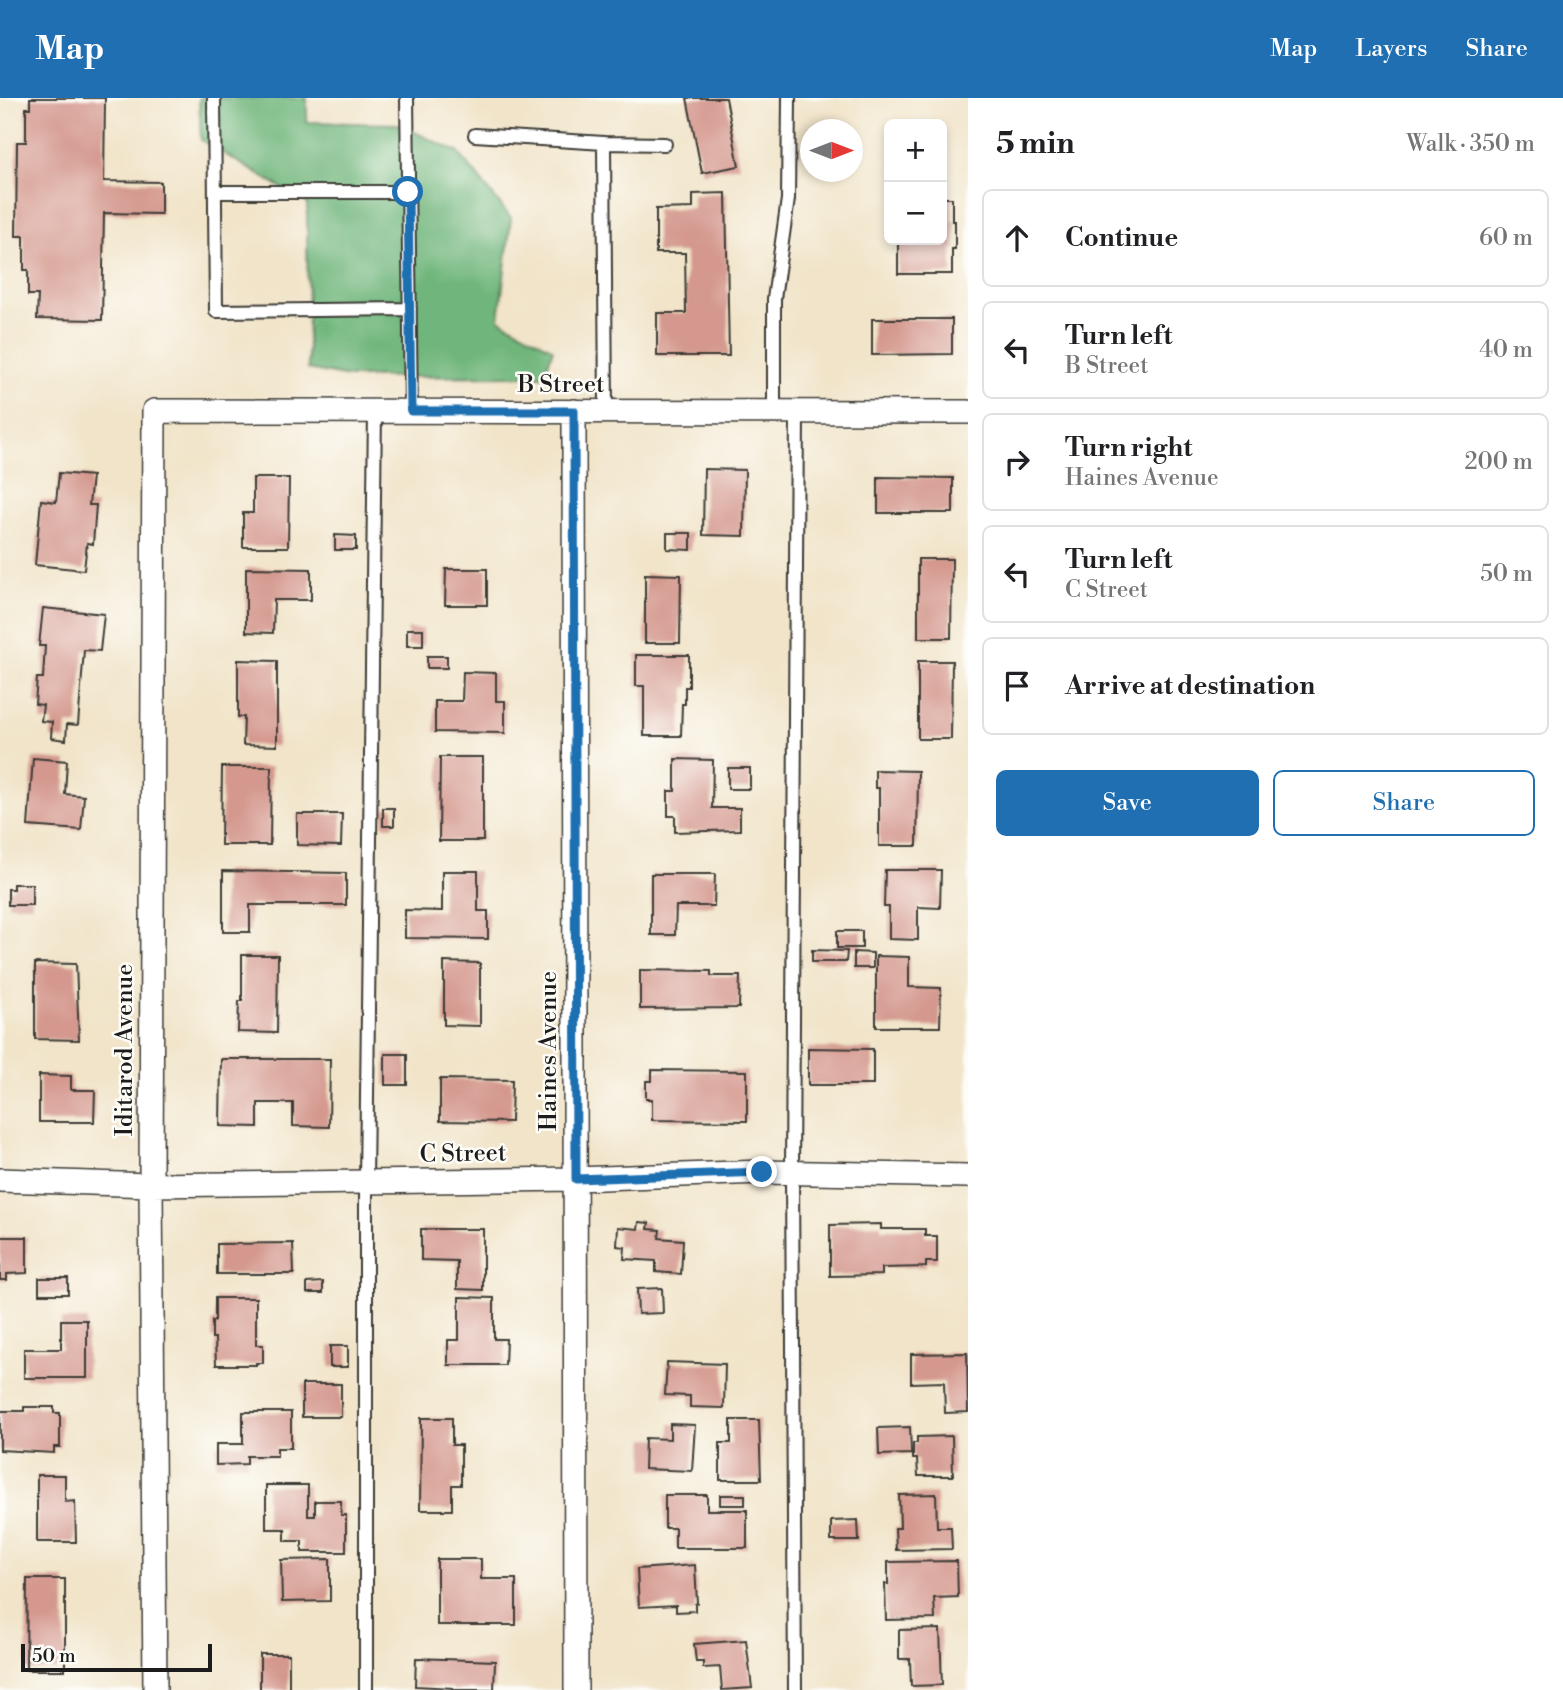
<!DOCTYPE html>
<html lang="en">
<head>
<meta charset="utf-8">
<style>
  body { margin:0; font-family:"Libre Bodoni",serif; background:#f6f6f6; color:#202124 }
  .controls { position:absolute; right:21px; top:21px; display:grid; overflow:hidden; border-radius:10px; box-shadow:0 4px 10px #0003 }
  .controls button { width:63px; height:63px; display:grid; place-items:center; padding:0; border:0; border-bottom:2px solid #e0e0e0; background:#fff; color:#202124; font:35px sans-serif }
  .compass { position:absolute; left:800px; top:21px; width:63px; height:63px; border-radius:50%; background:#fff; box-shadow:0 4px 10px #0003; rotate:90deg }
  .scale { position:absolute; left:21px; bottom:18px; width:191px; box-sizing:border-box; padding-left:7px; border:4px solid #1c1c1c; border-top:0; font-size:19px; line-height:24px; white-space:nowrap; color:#1c1c1c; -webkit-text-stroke:5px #fdfcf7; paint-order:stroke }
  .stop { position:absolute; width:21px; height:21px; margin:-16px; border:5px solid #1f6fb2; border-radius:50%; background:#fff }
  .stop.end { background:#1f6fb2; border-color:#fff; box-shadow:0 2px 7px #0008 }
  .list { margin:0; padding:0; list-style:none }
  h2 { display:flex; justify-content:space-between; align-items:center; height:91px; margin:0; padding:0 28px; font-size:30px }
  h2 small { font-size:23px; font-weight:400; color:#757577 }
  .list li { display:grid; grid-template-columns:46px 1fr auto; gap:21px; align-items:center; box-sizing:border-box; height:98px; margin:0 14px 14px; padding:0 14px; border:2px solid #e0e0e0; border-radius:10px }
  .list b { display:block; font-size:26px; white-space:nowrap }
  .list p { margin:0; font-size:23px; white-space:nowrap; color:#757577 }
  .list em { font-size:23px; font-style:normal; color:#757577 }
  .actions { display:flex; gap:14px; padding:21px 28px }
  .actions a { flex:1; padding:16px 0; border:2px solid #1f6fb2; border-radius:10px; text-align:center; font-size:24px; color:#1f6fb2 }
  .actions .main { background:#1f6fb2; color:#fff }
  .icon { flex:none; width:38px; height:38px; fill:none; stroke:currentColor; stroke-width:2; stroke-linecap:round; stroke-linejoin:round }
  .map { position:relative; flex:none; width:968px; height:1592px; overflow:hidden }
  header { display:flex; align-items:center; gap:42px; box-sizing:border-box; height:98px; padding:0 35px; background:#1f6fb2; color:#fff }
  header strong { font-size:33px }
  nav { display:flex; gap:38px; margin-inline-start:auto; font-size:24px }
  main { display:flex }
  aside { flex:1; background:#fff }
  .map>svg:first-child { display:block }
  .forest { fill:#6fb67b; stroke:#46694c; stroke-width:2 }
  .building { fill:#d4988e }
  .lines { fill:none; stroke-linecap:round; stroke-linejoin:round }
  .lane-casing { stroke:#3c3a36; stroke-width:16 }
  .street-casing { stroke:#3c3a36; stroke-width:26 }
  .lane { stroke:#fff; stroke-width:12 }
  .street { stroke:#fff; stroke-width:23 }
  .route { stroke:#1f6fb2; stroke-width:9 }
  .labels { text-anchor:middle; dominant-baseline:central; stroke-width:5; stroke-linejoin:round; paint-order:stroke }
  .street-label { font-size:24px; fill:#1c1c1c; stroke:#fdfcf7 }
</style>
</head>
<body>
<header>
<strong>Map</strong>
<nav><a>Map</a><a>Layers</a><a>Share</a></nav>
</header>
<main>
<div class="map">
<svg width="968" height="1592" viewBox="0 0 968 1592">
  <rect width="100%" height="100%" fill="#fdfcf7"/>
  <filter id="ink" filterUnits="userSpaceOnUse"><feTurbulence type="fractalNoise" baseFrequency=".0143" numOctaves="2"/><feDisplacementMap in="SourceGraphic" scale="14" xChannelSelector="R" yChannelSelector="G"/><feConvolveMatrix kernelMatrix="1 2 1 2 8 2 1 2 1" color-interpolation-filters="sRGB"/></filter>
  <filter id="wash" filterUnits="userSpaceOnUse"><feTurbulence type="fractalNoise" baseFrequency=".00686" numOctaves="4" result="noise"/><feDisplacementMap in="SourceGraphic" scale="28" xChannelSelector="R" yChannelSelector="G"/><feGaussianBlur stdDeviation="1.57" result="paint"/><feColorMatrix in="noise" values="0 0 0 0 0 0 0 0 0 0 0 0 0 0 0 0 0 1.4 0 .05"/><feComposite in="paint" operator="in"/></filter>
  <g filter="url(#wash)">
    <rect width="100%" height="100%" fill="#f1e4c9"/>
    <path class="forest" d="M199,0H307V24L397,26L458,54L511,120L499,221L553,251L544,278L348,279L308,271L307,105L201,42Z"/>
    <g id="blocks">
      <path class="building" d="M30,0H105L104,83L161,84V116L104,115L102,222L37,221L38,197H28V172H24V138H16L17,44H26V10H30Z
        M687,0H726L739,68L702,75Z
        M726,95L729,258H657V215H686L685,155H656V111L693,110V96Z
        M942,100H952V123H955V151H952V176H898V145L942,142Z
        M872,221H952V256L872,257Z
        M704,371L745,372L744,438L703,437Z
        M59,375L92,378L89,407H96L93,446L87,445L84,472L35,467L41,402L56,404Z
        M878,379L953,380V415H878Z
        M253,380H289L288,449H243V415H253Z
        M667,435H691V452L667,451Z
        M335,437L356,438V452H335Z
        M918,461H952L951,540H918Z
        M246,470L311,471V502H274L273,535L246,534Z
        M446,471H487V507H445Z
        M645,476L681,477L680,545H645Z
        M43,510L104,516L100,553L84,552L78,627L67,626L66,642L51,640L52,624L41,623L43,607L35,606L37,580H43L45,548H39Z
        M407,531H423V548H407Z
        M636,557H689V589H685V606H682L681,638H644V588H636Z
        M427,558H447V570H427Z
        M238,562L277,563V648L243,647L244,619H238Z
        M918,563H952L951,641H918Z
        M463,574L496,575V603H505V635L435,634V603H462Z
        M440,659H483V743H439Z
        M33,660L67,663L65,696L84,698L81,732L28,728Z
        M675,661L713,662L712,710H740V732L675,734V718H668V693H675Z
        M222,669H271L270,747H221Z
        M728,670H750V691H728Z
        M875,672L918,673L917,748H879V690H875Z
        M383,710H394V728H383Z
        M297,716H342L341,748L297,747Z
        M885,772H941L940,810L918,809V842L889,841V809H884Z
        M223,773L346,775V807H250V834H223Z
        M442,773H478V813H488V841L405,840V812L442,813Z
        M651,776H715L714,808H676L675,837H651Z
        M13,786H32V807H8V791H13Z
        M837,833H862V850H837Z
        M812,852L847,853L846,864H812Z
        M854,854L873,855V870H854Z
        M242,857H278L277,935L238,934L239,903H242Z
        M876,858L909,859V889L941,890L940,929H876Z
        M444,864L480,865V928L444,927Z
        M35,865L76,866L79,942L35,941Z
        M640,872L711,873V878H740L739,910L640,911Z
        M808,950L873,951V987H808Z
        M385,956H407V987H385Z
        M221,961H330L329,1029L293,1028V1005H258V1029L220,1028Z
        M652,972L747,973V1023L652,1022V1001H646V983H652Z
        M39,977L71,978V992H95L94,1024H39Z
        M440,981L512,982L511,1024L440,1023Z
        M639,1124L649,1125L648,1131L660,1132L659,1140L683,1142L681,1176L656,1174V1163L624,1161L625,1149L617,1148L618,1129L638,1131Z
        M881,1126V1131H925V1138H937V1164H926V1169L882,1170V1177L830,1178V1127Z
        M421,1131H483V1192L457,1191V1163L421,1162Z
        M0,1139H27V1175L7,1176V1182H0Z
        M293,1145L294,1176H217V1146Z
        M39,1180H68V1196H39Z
        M323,1184V1195H307V1185Z
        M662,1190L663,1215L638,1216L637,1191Z
        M459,1199L494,1200V1241H506L505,1267H448V1242H459Z
        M215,1200H256V1247H263V1265H256V1267H216L215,1240H212V1223H215Z
        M61,1222H87V1280H24V1251H61Z
        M330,1248H348V1269H330Z
        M967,1255L968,1314L945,1315L944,1284L911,1285V1256Z
        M667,1264L725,1266L724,1310L690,1309V1298L665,1297Z
        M302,1286H341V1319H302Z
        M24,1309H54V1315H60V1349H54V1355L0,1352V1313H24Z
        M243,1314H291V1350H277V1358H247V1366L216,1367V1346H243Z
        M421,1320H452V1347H461V1387H452V1412H420Z
        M731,1322H759L761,1382H720V1345H731Z
        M670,1326L695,1327L692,1373L644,1371L645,1340L670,1341Z
        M910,1329L911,1356L879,1357L878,1330Z
        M952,1338L953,1378H918L917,1361H913V1345H917V1339Z
        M37,1377H65V1404L75,1403L76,1444H37Z
        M266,1387H308V1418H315V1403H341V1417H346V1454H302V1443H285V1431H266Z
        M936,1396L937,1429H951L952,1451L896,1452L895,1430H900L899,1397Z
        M665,1397H707V1412H747V1450H675V1430H665Z
        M720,1397H745V1407H720Z
        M858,1422L859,1443H831V1423Z
        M330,1461V1503L282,1504L281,1462Z
        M437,1461H481V1481H516V1527H437Z
        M957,1463L958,1499L934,1500L935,1521L886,1522L885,1486H888V1464Z
        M695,1467L697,1505L695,1506V1513L676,1514V1507L639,1509L637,1471Z
        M27,1481H65V1572H26Z
        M940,1531L942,1587L911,1588L910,1561H899V1532Z
        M746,1542L752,1590L722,1592L720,1569L703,1570V1564H696L694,1546Z
        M260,1556H289V1592H260Z
        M416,1560L495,1563L494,1592H453V1590L415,1588Z"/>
    </g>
  </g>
  <g filter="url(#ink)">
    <use href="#blocks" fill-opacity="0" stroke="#3c3a36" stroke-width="2"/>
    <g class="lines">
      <g class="lane-casing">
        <path id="lane" d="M214,0L216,213L410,211
          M407,0L411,313
          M475,37L604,45L606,313
          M604,45L665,46
          M215,94H408
          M774,315V201L788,101L789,0
          M366,1592V1084L375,313
          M795,1592L792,1075L797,315"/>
      </g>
      <g class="street-casing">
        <path id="street" d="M574,313L576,1592
          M0,1082L151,1087L576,1081L762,1074L968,1078
          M155,1592L151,1087L154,313L968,314"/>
      </g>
      <use href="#lane" class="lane"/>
      <use href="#street" class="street"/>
    </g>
  </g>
  <g class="lines" filter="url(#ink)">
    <path class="route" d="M408,94L411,313H574L576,1081L762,1074"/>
  </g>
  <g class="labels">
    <g class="street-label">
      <text x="561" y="287">B Street</text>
      <text transform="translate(125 952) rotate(-90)">Iditarod Avenue</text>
      <text transform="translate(549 953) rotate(-90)">Haines Avenue</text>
      <text transform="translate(463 1056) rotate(-1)">C Street</text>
    </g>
  </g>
</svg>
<div class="controls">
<button>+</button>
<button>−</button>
</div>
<svg class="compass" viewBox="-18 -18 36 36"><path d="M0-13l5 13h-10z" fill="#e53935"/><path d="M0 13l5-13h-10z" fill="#757577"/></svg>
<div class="scale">50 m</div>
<div class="stop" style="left:408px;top:94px"></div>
<div class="stop end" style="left:762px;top:1074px"></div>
</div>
<aside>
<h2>5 min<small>Walk · 350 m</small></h2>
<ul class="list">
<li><svg class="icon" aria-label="ahead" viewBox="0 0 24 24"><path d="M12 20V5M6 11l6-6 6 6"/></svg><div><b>Continue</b></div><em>60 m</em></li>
<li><svg class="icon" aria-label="left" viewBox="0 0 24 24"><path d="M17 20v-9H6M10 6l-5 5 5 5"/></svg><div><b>Turn left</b><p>B Street</p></div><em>40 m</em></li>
<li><svg class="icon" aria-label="right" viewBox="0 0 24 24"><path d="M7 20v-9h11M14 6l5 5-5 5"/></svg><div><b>Turn right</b><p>Haines Avenue</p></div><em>200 m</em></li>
<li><svg class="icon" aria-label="left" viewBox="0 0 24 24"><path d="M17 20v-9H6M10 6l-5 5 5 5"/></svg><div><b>Turn left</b><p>C Street</p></div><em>50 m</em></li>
<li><svg class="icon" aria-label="arrive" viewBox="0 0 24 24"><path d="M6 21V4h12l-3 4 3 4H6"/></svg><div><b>Arrive at destination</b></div></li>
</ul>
<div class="actions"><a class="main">Save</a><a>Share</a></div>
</aside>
</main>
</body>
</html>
